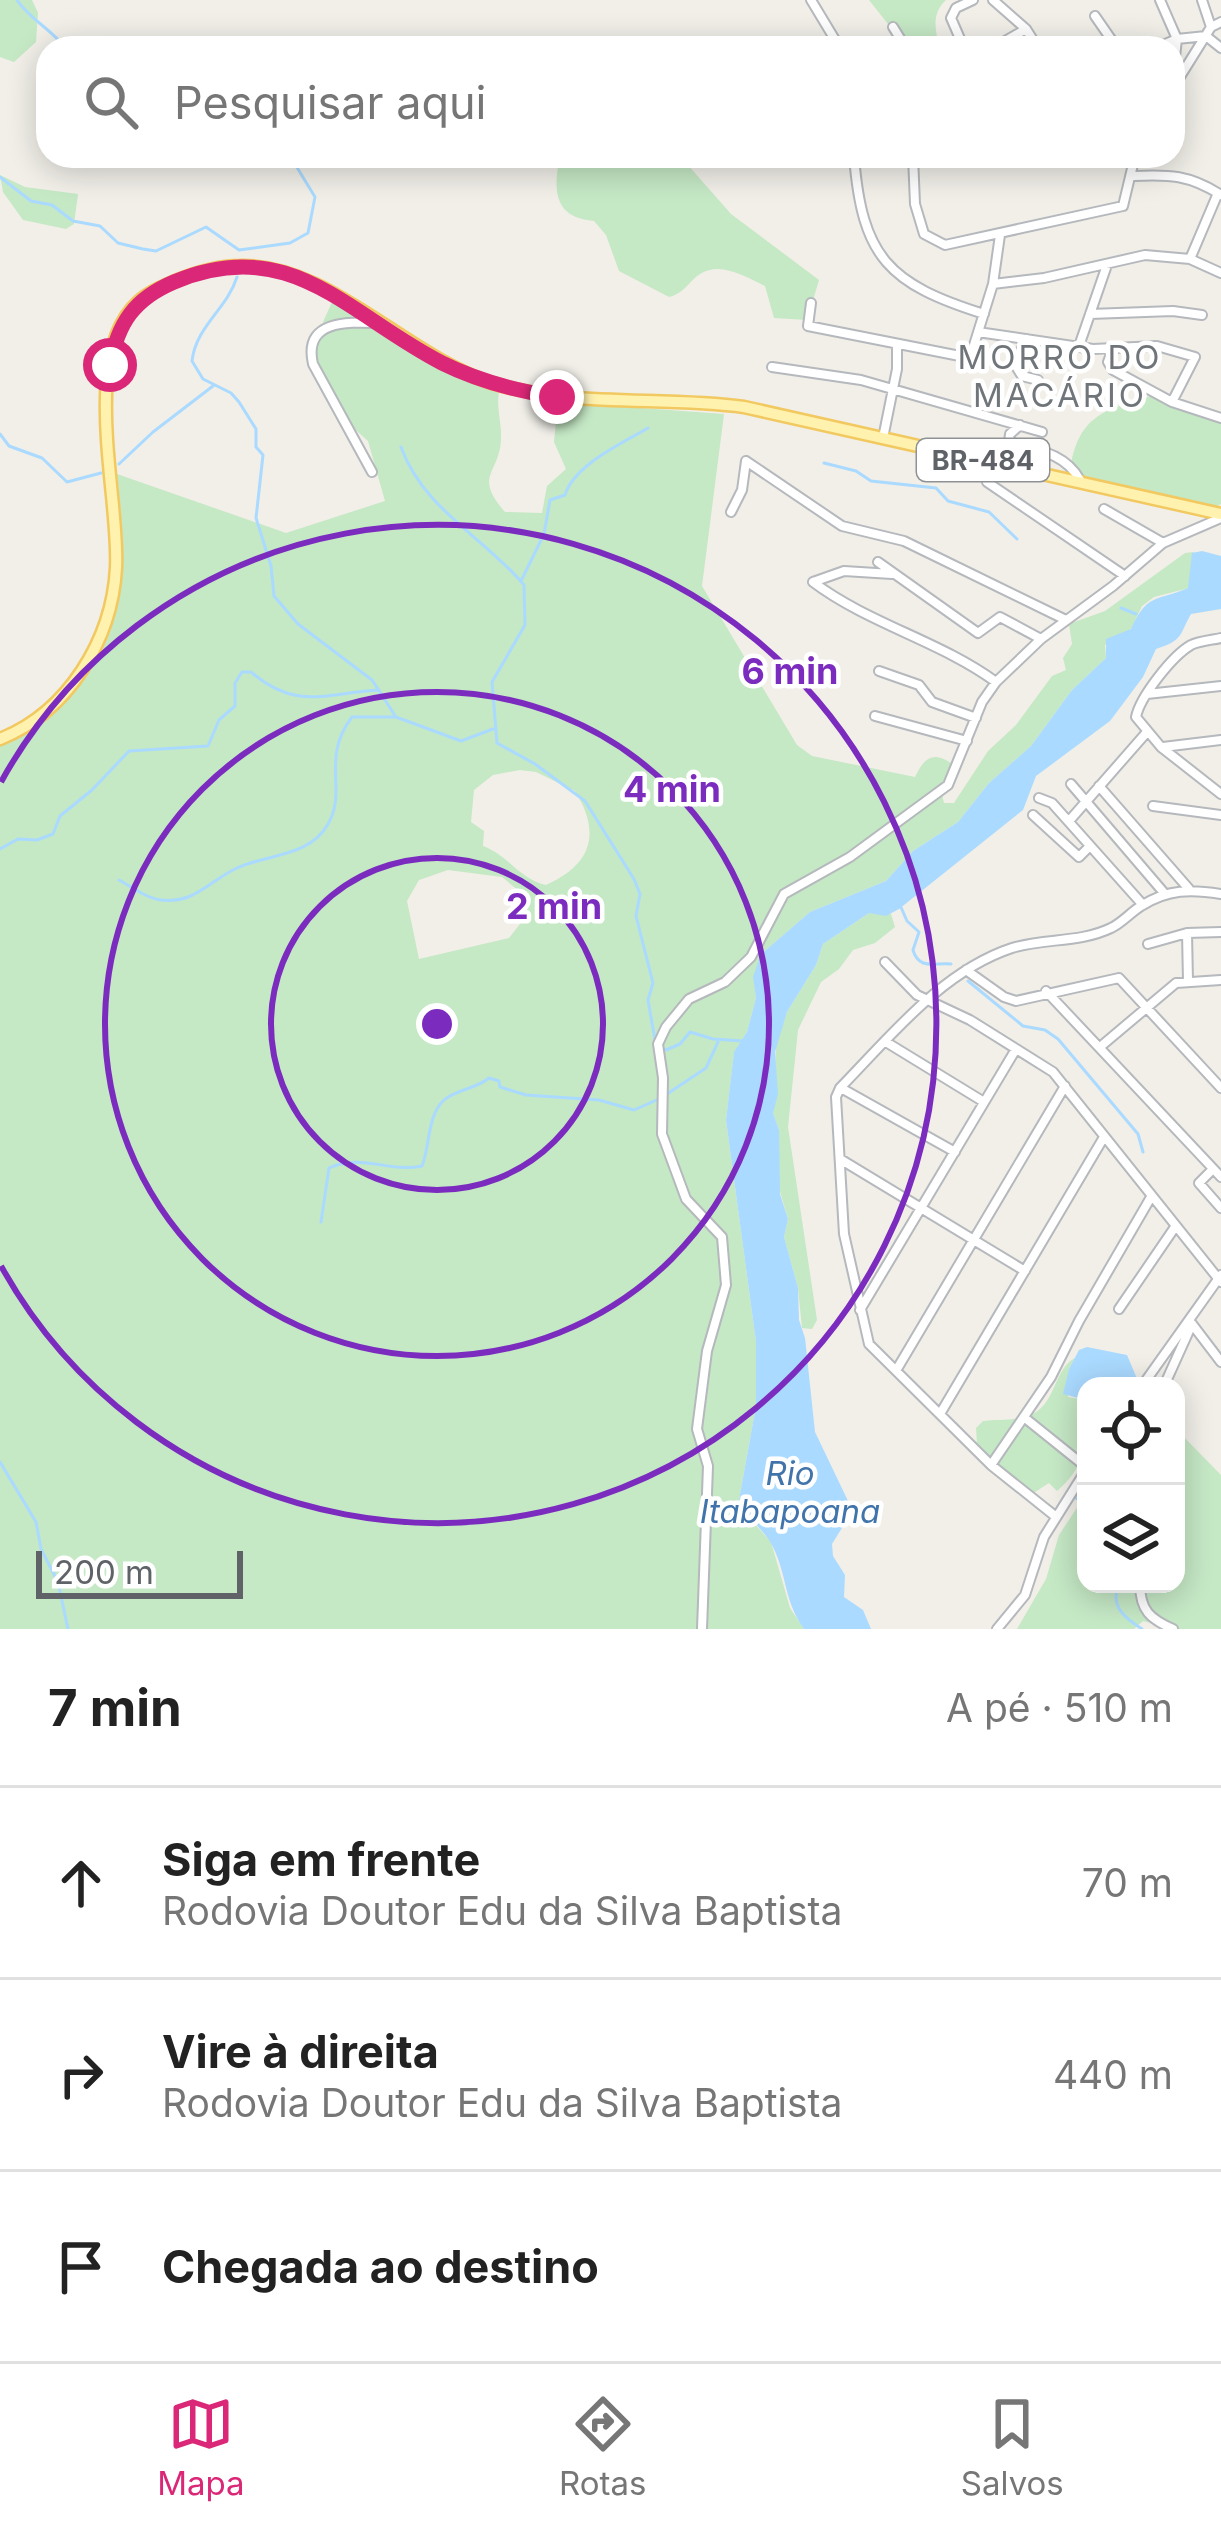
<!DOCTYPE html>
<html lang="pt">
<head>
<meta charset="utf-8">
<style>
  body { margin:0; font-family:Inter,sans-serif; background:#f6f6f6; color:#222 }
  .controls { position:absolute; right:36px; bottom:36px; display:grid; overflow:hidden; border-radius:24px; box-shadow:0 6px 30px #0003 }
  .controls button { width:108px; height:108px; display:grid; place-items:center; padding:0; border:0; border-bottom:3px solid #e0e0e0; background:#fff; color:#222; font:60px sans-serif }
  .scale { position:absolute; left:36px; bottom:30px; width:207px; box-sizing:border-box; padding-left:12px; border:6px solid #5f6368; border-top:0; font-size:33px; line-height:42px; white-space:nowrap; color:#5f6368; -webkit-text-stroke:9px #fff; paint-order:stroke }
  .stop { position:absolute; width:36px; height:36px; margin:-27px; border:9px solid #db2777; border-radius:50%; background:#fff }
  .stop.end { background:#db2777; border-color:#fff; box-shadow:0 3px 12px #0008 }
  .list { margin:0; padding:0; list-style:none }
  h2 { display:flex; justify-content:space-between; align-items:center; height:156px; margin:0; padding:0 48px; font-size:51px }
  h2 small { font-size:39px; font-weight:400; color:#767676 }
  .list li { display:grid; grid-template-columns:78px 1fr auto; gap:36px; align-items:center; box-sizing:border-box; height:192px; padding:0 48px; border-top:3px solid #e0e0e0 }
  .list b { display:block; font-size:45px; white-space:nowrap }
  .list p { margin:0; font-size:39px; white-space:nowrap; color:#767676 }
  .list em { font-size:39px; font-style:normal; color:#767676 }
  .icon { flex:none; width:66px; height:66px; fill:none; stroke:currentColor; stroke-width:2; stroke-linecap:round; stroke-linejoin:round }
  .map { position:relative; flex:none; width:1221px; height:1629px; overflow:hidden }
  .search { position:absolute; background:#fff; box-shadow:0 6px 30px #0003; left:36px; right:36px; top:36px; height:132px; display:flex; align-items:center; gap:30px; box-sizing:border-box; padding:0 42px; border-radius:36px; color:#767676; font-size:45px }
  .sheet { height:732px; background:#fff }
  nav { display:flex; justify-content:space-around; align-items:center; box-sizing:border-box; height:168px; border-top:3px solid #e0e0e0; background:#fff; font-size:33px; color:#767676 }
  nav a { display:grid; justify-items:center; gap:6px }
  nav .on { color:#db2777 }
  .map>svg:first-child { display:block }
  .green { fill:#c5e8c5; fill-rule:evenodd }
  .water { fill:#aadaff }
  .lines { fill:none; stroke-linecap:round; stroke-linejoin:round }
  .stream { stroke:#aadaff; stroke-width:3 }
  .minor-casing { stroke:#b5b8bc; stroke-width:12 }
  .major-casing { stroke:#f2c960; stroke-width:15 }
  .minor { stroke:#fff; stroke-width:8 }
  .major { stroke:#fff2af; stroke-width:10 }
  .route { stroke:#db2777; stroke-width:15 }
  .ring { fill:none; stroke:#7b2cbf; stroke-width:6 }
  .labels { text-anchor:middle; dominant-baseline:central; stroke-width:9; stroke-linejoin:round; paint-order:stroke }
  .shield { fill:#fff; stroke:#8f9295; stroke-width:3 }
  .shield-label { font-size:27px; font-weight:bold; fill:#5f6368 }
  .neighbourhood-label { font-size:33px; letter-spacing:3px; fill:#70757a; stroke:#fff }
  .water-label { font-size:33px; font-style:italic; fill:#4174aa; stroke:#fff }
  .centre { fill:#7b2cbf; stroke:#fff; stroke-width:6 }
  .ring-label { font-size:36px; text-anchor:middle; font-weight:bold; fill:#7b2cbf; stroke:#fff; stroke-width:9; stroke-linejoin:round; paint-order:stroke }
</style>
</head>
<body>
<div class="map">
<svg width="1221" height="1629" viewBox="0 0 1221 1629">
  <rect width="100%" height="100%" fill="#f1efe8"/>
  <path class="green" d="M0,0H32L38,13L36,42L14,62L0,57Z
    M869,0H946C931,14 935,30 940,48H907Z
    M560,156H680L731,214L819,280L807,320L774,318L765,286C745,277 721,261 700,274C688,282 685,293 669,297L619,271L606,235L594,221C553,218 553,189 560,156Z
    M0,175L25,187L78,194L74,224L66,229L23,220L3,192Z
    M333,300L444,370L499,391C496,409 502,423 501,440C499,474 473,476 505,512L542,513L547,486L566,469L554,442L558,402L724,414L702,586L797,745L812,756L915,777C926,754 935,751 957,767L940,787L944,803H954L988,751L1016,725L1052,676L1066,670L1063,658L1072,644L1069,624L1105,611L1185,553L1194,552L1189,588L1154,597L1142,606L1131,629L1105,645L1106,658L1072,690L1031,746L989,783L958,822L913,851L886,881L810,912L761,954L754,977L756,998L747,1032L734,1053L726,1120L756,1342V1406L739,1500L745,1513L771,1542L790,1608L804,1629H0V746C122,682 131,599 117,474L286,533L385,501L368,441L347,422L312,361L316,339L325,332L323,322ZM520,770L536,772L575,791C602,834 591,865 546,885C519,879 508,855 483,846L484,831L471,822L474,790L493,775ZM448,870L502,877L530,900L520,924L509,938L419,959L407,901L419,880Z
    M1157,394L1221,417V504L1212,509L1085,483L1070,470C1079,412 1107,410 1157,394Z
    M869,913L891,914L895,927L875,943L853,950L839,969L821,982L798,1030L788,1127L817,1320L812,1329L802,1328L798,1288L784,1237L788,1219L779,1188V1130L773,1113L776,1044L787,1012L816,965L823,944Z
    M1075,1358L1069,1369L1068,1397L1086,1400C1086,1438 1089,1464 1057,1491L1049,1483L1032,1494C1011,1482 995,1460 977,1443L976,1428L983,1421C998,1419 1020,1421 1033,1414C1056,1402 1054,1369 1075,1358Z
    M1176,1429L1221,1475V1629H1175L1143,1621L1134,1629H1017L1046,1579L1059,1535L1086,1494V1584H1176Z"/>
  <path class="water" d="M1202,551L1221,556V609L1191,614C1179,635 1184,640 1156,649L1143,677L1110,721L1036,776L1023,810L899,909L886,916L869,913L823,944L816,965L787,1012L775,1052L778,1094L773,1113L779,1130L780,1194L788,1219L784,1237L798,1288L799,1320L805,1338L815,1432L849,1503L845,1523L832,1544L833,1556L845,1575L844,1597L863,1610L871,1629H804C784,1601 787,1575 773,1547C764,1529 747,1519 739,1500L756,1406V1342L726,1120L734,1052L747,1032L756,998L753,977L761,954L810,912L886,881L913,851L958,822L989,783L1031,746L1072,690L1106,658V639L1131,629C1148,592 1156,602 1188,588L1192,553Z
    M1087,1347L1127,1355L1138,1381L1133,1386H1086V1400L1063,1394L1069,1369L1079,1350Z"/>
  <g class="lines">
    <path class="stream" d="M17,0C30,20 52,29 65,48
      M0,177L31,201L52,205L73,221L100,226L118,243L143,249L156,251L206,227L239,250L290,243L308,233L315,197L290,156
      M237,277C227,309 196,326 192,361L203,379L231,393L239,402L256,429V447L263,455L256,518L271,566L274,596L298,624L372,680L396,717
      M0,434L9,446L42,458L67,482L101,473
      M401,447C424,510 483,536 524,585L525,625L492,682L497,743L535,764L585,801L634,879L640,894L636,916L653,983L648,1000L655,1040
      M824,463L856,471L871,481L936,488L948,501L989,512L1017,539
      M119,464L153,432L213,386
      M522,579L544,534L550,500L565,495C574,465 621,444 648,428
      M1121,608L1136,614
      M0,849L18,839L37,840L53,834L60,816L92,790L129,751L208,746L219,720L235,706V683L242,672H251C296,711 326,693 379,690
      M119,880C132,887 146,898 161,900C195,904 209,881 237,868C267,854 310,857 328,824C348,790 320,759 352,717H396L461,741L493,729
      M900,905L907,921L919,932L913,950C919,971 936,962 951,964
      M968,981L1023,1026L1045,1030L1058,1039L1138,1134L1143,1152
      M661,1047L666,1050L680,1044L690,1032L713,1039L743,1041
      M664,1096L706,1068L718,1042
      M321,1222L329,1168C362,1153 389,1173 422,1166C430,1147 427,1115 444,1100C457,1089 476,1089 489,1078L499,1081L500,1087L526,1095L599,1100L634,1110L659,1099
      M0,1462L36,1522L41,1549L58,1582L68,1629
      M1086,1478L1076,1498L1086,1507
      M1119,1584C1109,1606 1125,1618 1142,1629"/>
    <g class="minor-casing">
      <path id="minor" d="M811,0L840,48
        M993,0L1026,29L1038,48
        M1160,0L1177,39L1173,75L1178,81
        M1202,0L1211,27
        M1095,16L1113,42L1125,48
        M893,27L906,48
        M964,48L951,18L956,8L973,0
        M993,48L1026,29
        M1156,48L1177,39L1206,36L1221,48
        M1173,88L1211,27L1221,22
        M854,156C862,258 889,284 984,314
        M913,156L915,204L924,234L945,245L1123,206L1135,156
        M1133,176C1169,174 1190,175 1221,195
        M1190,259L1218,193
        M993,284L1044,278L1145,255L1190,259L1221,273
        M811,303L808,326L970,358L993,284L1000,235
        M1090,314L1173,311L1202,315
        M978,332L1093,349L1157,346L1195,357L1172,402
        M1027,339L1014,363L1022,376L1038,380
        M1079,346L1107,265
        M1113,349L1108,362L1113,370L1172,402L1221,418
        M772,367L861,380L1042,432
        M1020,425L1010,434L1009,442C1037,450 1065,453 1080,480
        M883,438L897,369V345
        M372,472L313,364C303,320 347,322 378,323
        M987,482L1125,576
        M1104,509L1163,543
        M731,512L742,490L746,461L842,526L904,541L1066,620
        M878,562L978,633L1000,617L1041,639
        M813,582C869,624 940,641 996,682
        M813,582L844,571L892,574
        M1221,638C1212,640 1199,641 1191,645C1172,656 1140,697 1136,717L1161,747L1221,794
        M879,671L919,685L932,702L976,718
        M1147,694L1221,686
        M875,716L967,741
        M1163,747L1221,740
        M1071,784L1165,894
        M1099,786L1189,889
        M1039,798L1052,803L1143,905
        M1153,806L1221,815
        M1033,815L1079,857L1090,846
        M1069,821L1147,732
        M1187,933L1188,981
        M1148,944L1187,933L1221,932
        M885,962L917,995L970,1020L1053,1072L1221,1282
        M966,970L1004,997L1016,1001L1119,978L1221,1088
        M1046,991L1221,1177
        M886,1042L984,1102
        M1100,1047L1176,983L1221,980
        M841,1088L955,1152
        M840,1159L1025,1271
        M1213,1169L1199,1183L1221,1208
        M1119,1309L1175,1227
        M860,1310L1016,1049
        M1192,1324L1221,1362
        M897,1369L1065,1086
        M1142,1386L1221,1275
        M1164,1386L1192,1324
        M940,1414L1104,1137
        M1025,1418L1086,1467
        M991,1465L1051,1377L1079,1321L1151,1197
        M1055,1516L991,1465L869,1344L844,1234L836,1097L840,1088C890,1037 942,971 1012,948C1044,938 1080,943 1111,928C1122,923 1131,912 1141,906C1168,889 1191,889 1221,894
        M1140,1584C1140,1610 1150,1619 1173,1629
        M702,1629L708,1466L697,1429L707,1351L726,1285L722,1237L686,1199L662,1134L663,1078L658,1044L666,1027L689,999L725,982L751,957L784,894L850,857L948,785L982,702L996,682L1041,639L1113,586L1163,543L1221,518
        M997,1629L1025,1595L1044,1537L1086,1470"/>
    </g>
    <g class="major-casing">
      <path id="major" d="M0,739C68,712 112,640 116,568C120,497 79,356 138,302C149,292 164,286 178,280C198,272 218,266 239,266C329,263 405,356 492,383C574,408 660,396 744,407L1221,514"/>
    </g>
    <use href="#minor" class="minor"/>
    <use href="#major" class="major"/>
  </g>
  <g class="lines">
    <path class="route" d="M110,365C118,323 134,299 174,282C290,233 347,314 442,363C478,381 517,391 557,397"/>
  </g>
  <g class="ring">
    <circle cx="437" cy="1024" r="166"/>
    <circle cx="437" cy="1024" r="332"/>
    <path d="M1 782A499 499 0 1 1 1 1266"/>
  </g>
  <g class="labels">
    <rect class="shield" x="917" y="439" width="132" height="42" rx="9"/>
    <g class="shield-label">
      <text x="983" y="460">BR-484</text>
    </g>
    <g class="neighbourhood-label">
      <text x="1060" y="357">MORRO DO<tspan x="1060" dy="38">MACÁRIO</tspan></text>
    </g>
    <g class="water-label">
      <text x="790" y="1473">Rio<tspan x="790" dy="38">Itabapoana</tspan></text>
    </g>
  </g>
  <circle cx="437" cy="1024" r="18" class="centre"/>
  <g class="ring-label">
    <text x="790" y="684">6 min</text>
    <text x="672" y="802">4 min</text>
    <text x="554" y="919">2 min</text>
  </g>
</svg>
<div class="controls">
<button><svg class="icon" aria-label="locate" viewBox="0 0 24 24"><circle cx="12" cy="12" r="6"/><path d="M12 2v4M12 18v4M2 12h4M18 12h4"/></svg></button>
<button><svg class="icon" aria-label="layers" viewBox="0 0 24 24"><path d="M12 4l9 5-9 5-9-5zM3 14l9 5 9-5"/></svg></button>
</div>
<div class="scale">200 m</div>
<div class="stop" style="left:110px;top:365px"></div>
<div class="stop end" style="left:557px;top:397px"></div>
<div class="search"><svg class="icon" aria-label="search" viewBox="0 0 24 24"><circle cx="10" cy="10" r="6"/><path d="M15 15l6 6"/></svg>Pesquisar aqui</div>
</div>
<section class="sheet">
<h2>7 min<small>A pé · 510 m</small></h2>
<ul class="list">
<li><svg class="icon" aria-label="ahead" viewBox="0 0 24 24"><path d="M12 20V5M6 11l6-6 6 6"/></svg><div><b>Siga em frente</b><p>Rodovia Doutor Edu da Silva Baptista</p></div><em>70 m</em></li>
<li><svg class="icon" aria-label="right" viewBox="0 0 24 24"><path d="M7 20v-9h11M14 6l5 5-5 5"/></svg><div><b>Vire à direita</b><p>Rodovia Doutor Edu da Silva Baptista</p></div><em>440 m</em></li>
<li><svg class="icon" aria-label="arrive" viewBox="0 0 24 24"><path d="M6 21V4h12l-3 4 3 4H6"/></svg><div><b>Chegada ao destino</b></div></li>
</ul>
</section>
<nav>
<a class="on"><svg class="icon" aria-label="map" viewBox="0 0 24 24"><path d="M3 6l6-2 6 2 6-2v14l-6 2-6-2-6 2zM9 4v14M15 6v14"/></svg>Mapa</a>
<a><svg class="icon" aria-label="directions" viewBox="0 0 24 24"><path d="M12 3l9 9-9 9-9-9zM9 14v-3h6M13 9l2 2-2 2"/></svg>Rotas</a>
<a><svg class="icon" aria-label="saved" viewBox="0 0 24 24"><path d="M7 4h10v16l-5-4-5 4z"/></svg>Salvos</a>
</nav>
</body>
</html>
